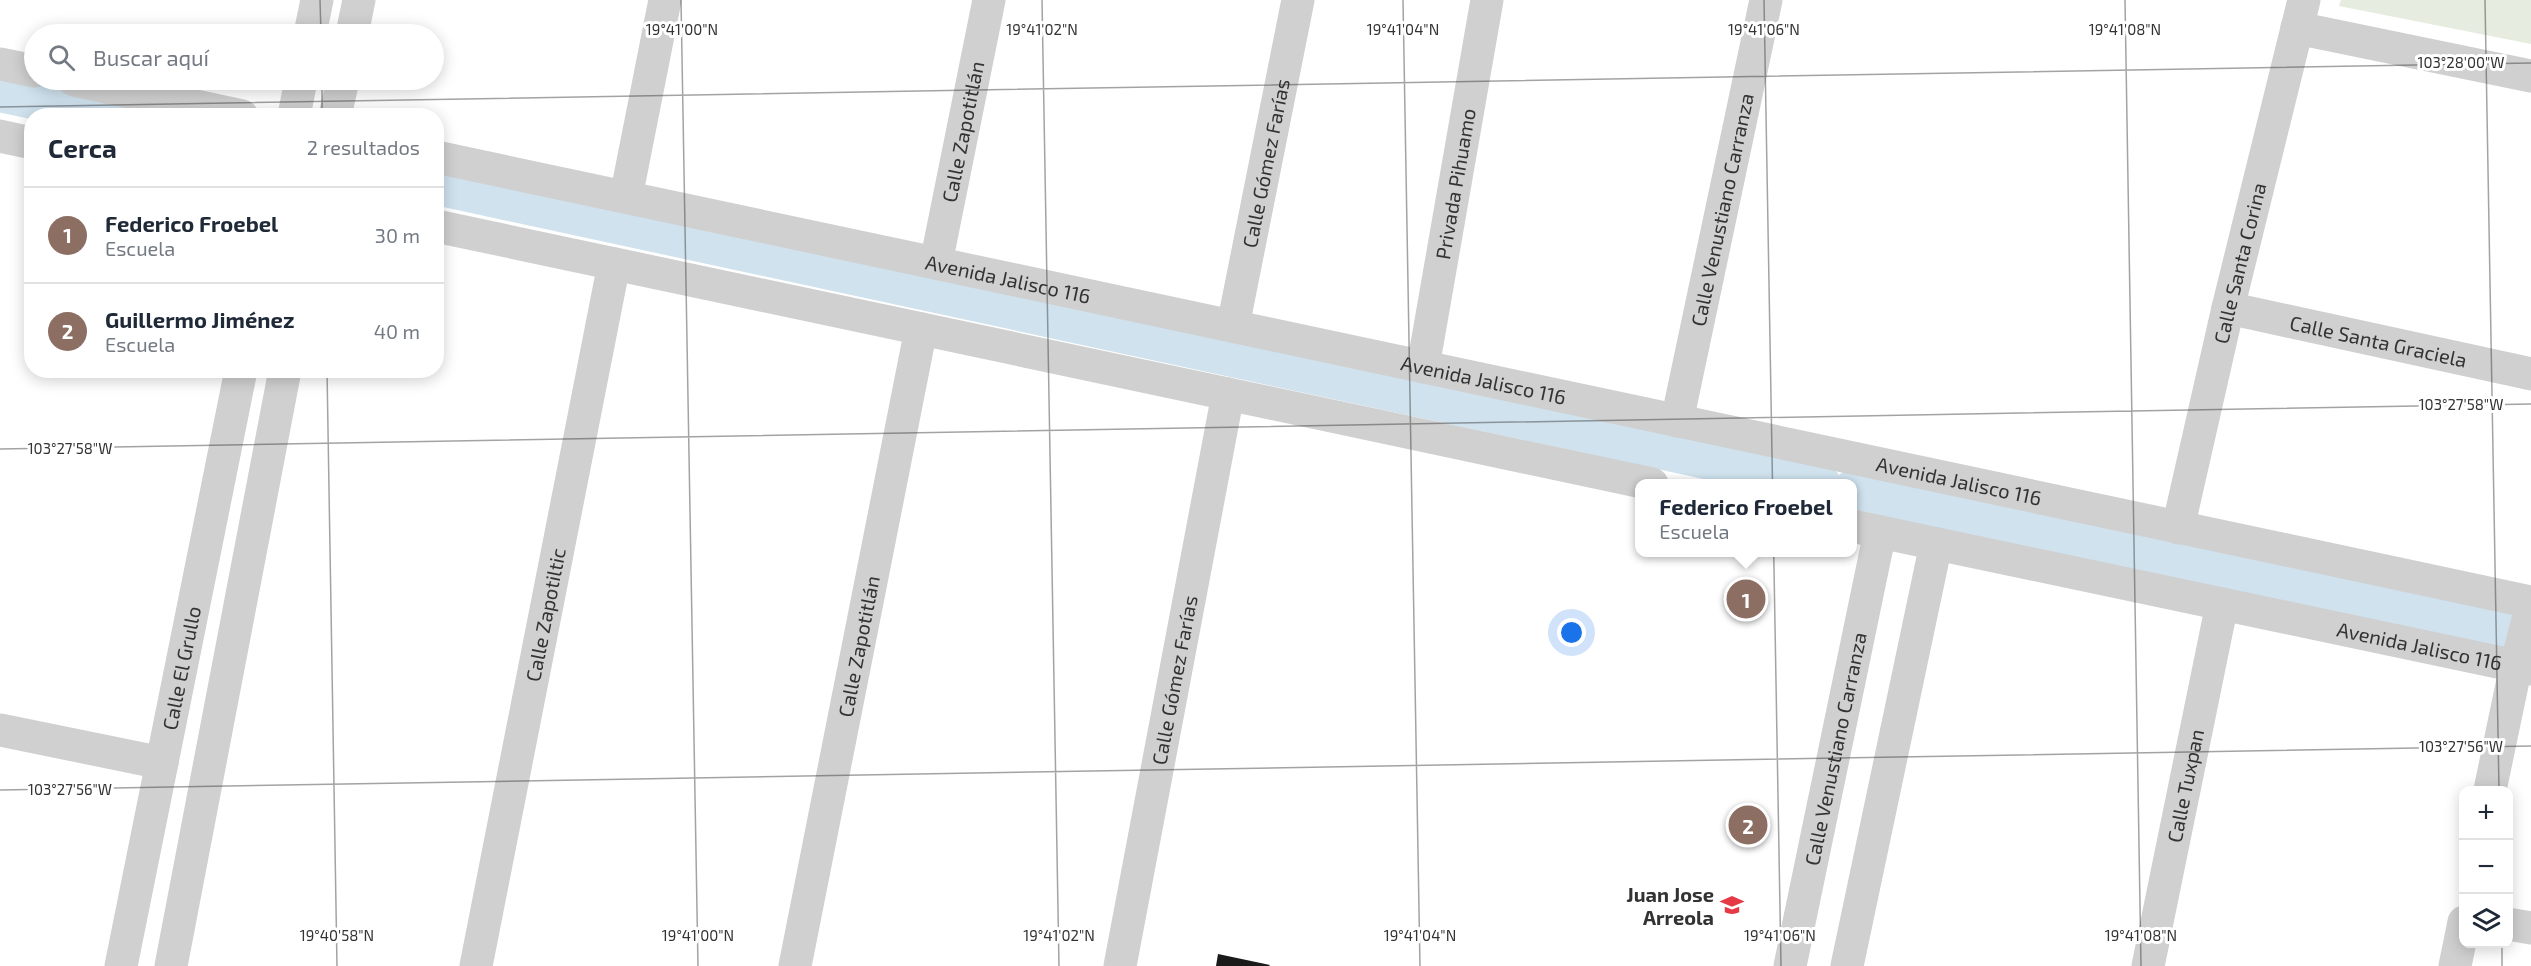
<!DOCTYPE html>
<html lang="es">
<head>
<meta charset="utf-8">
<style>
  body { margin:0; font-family:"Exo 2",sans-serif; background:#f2f2f3; color:#1f2937 }
  .controls { position:absolute; right:18px; bottom:18px; display:grid; overflow:hidden; border-radius:12px; box-shadow:0 3px 15px #0003 }
  .controls button { width:54px; height:54px; display:grid; place-items:center; padding:0; border:0; border-bottom:2px solid #e0e1e3; background:#fff; color:#1f2937; font:30px sans-serif }
  .you { position:absolute; left:1572px; top:633px; width:21px; height:21px; margin:-15px; border:4px solid #fff; border-radius:50%; background:#1a73e8; box-shadow:0 0 0 9px #1a73e833 }
  .badge { display:grid; place-items:center; width:39px; height:39px; border-radius:50%; background:#db2777; color:#fff; font-size:20px; font-weight:700 }
  .pin { position:absolute; translate:-50% -50%; border:3px solid #fff; box-shadow:0 2px 6px #0006 }
  .popup { position:absolute; left:1635px; top:479px; width:222px; height:78px; box-sizing:border-box; display:grid; place-content:center; border-radius:12px; background:#fff; filter:drop-shadow(0 2px 4px #0005); font-size:20px; white-space:nowrap; color:#747a83 }
  .popup b { font-size:22px; color:#1f2937 }
  .popup::after { content:''; position:absolute; left:50%; top:100%; margin-left:-12px; border:12px solid transparent; border-top-color:#fff }
  .list { margin:0; padding:0; list-style:none }
  h2 { display:flex; justify-content:space-between; align-items:center; height:78px; margin:0; padding:0 24px; font-size:26px }
  h2 small { font-size:20px; font-weight:400; color:#747a83 }
  .list li { display:grid; grid-template-columns:39px 1fr auto; gap:18px; align-items:center; box-sizing:border-box; height:96px; padding:0 24px; border-top:2px solid #e0e1e3 }
  .list b { display:block; font-size:22px; white-space:nowrap }
  .list p { margin:0; font-size:20px; white-space:nowrap; color:#747a83 }
  .list em { font-size:20px; font-style:normal; color:#747a83 }
  .icon { flex:none; width:33px; height:33px; fill:none; stroke:currentColor; stroke-width:2; stroke-linecap:round; stroke-linejoin:round }
  .map { position:relative; flex:none; width:2531px; height:966px; overflow:hidden }
  .search { position:absolute; background:#fff; box-shadow:0 3px 15px #0003; left:24px; top:24px; width:420px; height:66px; display:flex; align-items:center; gap:15px; box-sizing:border-box; padding:0 21px; border-radius:33px; color:#747a83; font-size:22px }
  .panel { position:absolute; background:#fff; box-shadow:0 3px 15px #0003; left:24px; top:108px; width:420px; height:270px; border-radius:24px }
  .map>svg:first-child { display:block }
  .green { fill:#e6ecdf }
  .lines { fill:none; stroke-linecap:round; stroke-linejoin:round }
  .canal { stroke:#cfe2ee; stroke-width:40 }
  .building { fill:#1a1a1a }
  .minor { stroke:#d0d0d0; stroke-width:33 }
  .ticks { fill:none; stroke:#333; stroke-width:1.5; stroke-opacity:0.45 }
  .labels { text-anchor:middle; dominant-baseline:central; stroke-width:6; stroke-linejoin:round; paint-order:stroke }
  .street-label { font-size:20px; fill:#333; stroke:#fff }
  .poi-label { font-size:20px; font-weight:bold; fill:#333; stroke:#fff; text-anchor:end }
  .ticks-label { font-size:15px; text-anchor:middle; fill:#333; stroke:#fff; stroke-width:6; stroke-linejoin:round; paint-order:stroke }
</style>
</head>
<body>
<div class="map">
<svg width="2531" height="966" viewBox="0 0 2531 966">
  <rect width="100%" height="100%" fill="#fff"/>
  <path class="green" d="M2341,0H2531V44L2339,6Z"/>
  <g class="lines">
    <path class="canal" d="M0,92L112,116
      M436,185L1821,484
      M1852,490L2531,637"/>
  </g>
  <path class="building" d="M1218,954L1270,965L1269,966H1216Z"/>
  <g class="lines">
    <g class="minor">
      <path d="M2297,28L2531,76"/>
      <path d="M310,34L317,0"/>
      <path d="M352,34L359,0"/>
      <path d="M0,64L34,71"/>
      <path d="M74,80L242,116"/>
      <path d="M294,116L301,80"/>
      <path d="M335,116L343,80"/>
      <path d="M0,136L32,143"/>
      <path id="s1" d="M436,157L2531,602"/>
      <path d="M626,197L665,0"/>
      <path d="M436,226L1652,484"/>
      <path id="s2" d="M936,263L989,0"/>
      <path id="s3" d="M2228,308L2531,374"/>
      <path id="s4" d="M1233,326L1298,0"/>
      <path id="s5" d="M1423,367L1487,0"/>
      <path id="s6" d="M1677,421L1766,0"/>
      <path id="s7" d="M1852,526L2531,669"/>
      <path id="s8" d="M2178,528L2228,308L2304,0"/>
      <path d="M0,730L162,763"/>
      <path d="M2490,790L2516,666L2531,608"/>
      <path d="M2508,924L2531,928"/>
      <path id="s9" d="M121,966L241,370"/>
      <path d="M171,966L285,370"/>
      <path id="s10" d="M476,966L614,264"/>
      <path id="s11" d="M795,966L921,329"/>
      <path id="s12" d="M1120,966L1228,394"/>
      <path id="s13" d="M1790,966L1880,532"/>
      <path d="M1847,966L1936,544"/>
      <path id="s14" d="M2148,966L2222,604"/>
      <path d="M2455,966L2464,922"/>
    </g>
  </g>
  <path class="ticks" d="M320,0L321,34M681,0L698,966M1042,0L1059,966M1403,0L1420,966M1764,0L1781,966M2125,0L2141,966M2485,0L2499,790M322,80V116M0,107L2531,63M327,370L337,966M0,449L2531,404M0,790L2531,746M2502,944V966"/>
  <defs>
    <g id="school-bare" transform="scale(1.8)"><path d="M0-5L7-2L0 1L-7-2ZM-4 1L0 2.5L4 1V4Q0 6-4 4Z" fill="#e63946" stroke="#fff" stroke-width="2.5" paint-order="stroke"/></g>
  </defs>
  <g fill-rule="evenodd">
    <use href="#school-bare" x="1732" y="905"/>
  </g>
  <g class="labels">
    <g class="street-label">
      <text stroke="none"><textPath href="#s2" startOffset="134">Calle Zapotitlán</textPath></text>
      <text stroke="none"><textPath href="#s4" startOffset="166">Calle Gómez Farías</textPath></text>
      <text stroke="none"><textPath href="#s5" startOffset="186">Privada Pihuamo</textPath></text>
      <text stroke="none"><textPath href="#s6" startOffset="216">Calle Venustiano Carranza</textPath></text>
      <text stroke="none"><textPath href="#s8" startOffset="272">Calle Santa Corina</textPath></text>
      <text stroke="none"><textPath href="#s1" startOffset="585">Avenida Jalisco 116</textPath></text>
      <text stroke="none"><textPath href="#s3" startOffset="154">Calle Santa Graciela</textPath></text>
      <text stroke="none"><textPath href="#s1" startOffset="1071">Avenida Jalisco 116</textPath></text>
      <text stroke="none"><textPath href="#s1" startOffset="1557">Avenida Jalisco 116</textPath></text>
      <text stroke="none"><textPath href="#s10" startOffset="358">Calle Zapotiltic</textPath></text>
      <text stroke="none"><textPath href="#s7" startOffset="580">Avenida Jalisco 116</textPath></text>
      <text stroke="none"><textPath href="#s11" startOffset="326">Calle Zapotitlán</textPath></text>
      <text stroke="none"><textPath href="#s9" startOffset="304">Calle El Grullo</textPath></text>
      <text stroke="none"><textPath href="#s12" startOffset="291">Calle Gómez Farías</textPath></text>
      <text stroke="none"><textPath href="#s13" startOffset="222">Calle Venustiano Carranza</textPath></text>
      <text stroke="none"><textPath href="#s14" startOffset="184">Calle Tuxpan</textPath></text>
    </g>
    <g class="poi-label">
      <text x="1714" y="894">Juan Jose<tspan x="1714" dy="23">Arreola</tspan></text>
    </g>
  </g>
  <g class="ticks-label">
    <text x="682" y="35">19°41'00"N</text>
    <text x="1042" y="35">19°41'02"N</text>
    <text x="1403" y="35">19°41'04"N</text>
    <text x="1764" y="35">19°41'06"N</text>
    <text x="2125" y="35">19°41'08"N</text>
    <text x="2461" y="68">103°28'00"W</text>
    <text x="2461" y="410">103°27'58"W</text>
    <text x="70" y="454">103°27'58"W</text>
    <text x="2461" y="752">103°27'56"W</text>
    <text x="70" y="795">103°27'56"W</text>
    <text x="337" y="941">19°40'58"N</text>
    <text x="698" y="941">19°41'00"N</text>
    <text x="1059" y="941">19°41'02"N</text>
    <text x="1420" y="941">19°41'04"N</text>
    <text x="1780" y="941">19°41'06"N</text>
    <text x="2141" y="941">19°41'08"N</text>
  </g>
</svg>
<div class="controls">
<button>+</button>
<button>−</button>
<button><svg class="icon" aria-label="layers" viewBox="0 0 24 24"><path d="M12 4l9 5-9 5-9-5zM3 14l9 5 9-5"/></svg></button>
</div>
<div class="you"></div>
<div class="pin badge" style="left:1746px;top:599px;background:#8d6e63">1</div>
<div class="popup"><b>Federico Froebel</b>Escuela</div>
<div class="pin badge" style="left:1748px;top:825px;background:#8d6e63">2</div>
<div class="search"><svg class="icon" aria-label="search" viewBox="0 0 24 24"><circle cx="10" cy="10" r="6"/><path d="M15 15l6 6"/></svg>Buscar aquí</div>
<section class="panel">
<h2>Cerca<small>2 resultados</small></h2>
<ul class="list">
<li><span class="badge" style="background:#8d6e63">1</span><div><b>Federico Froebel</b><p>Escuela</p></div><em>30 m</em></li>
<li><span class="badge" style="background:#8d6e63">2</span><div><b>Guillermo Jiménez</b><p>Escuela</p></div><em>40 m</em></li>
</ul>
</section>
</div>
</body>
</html>
